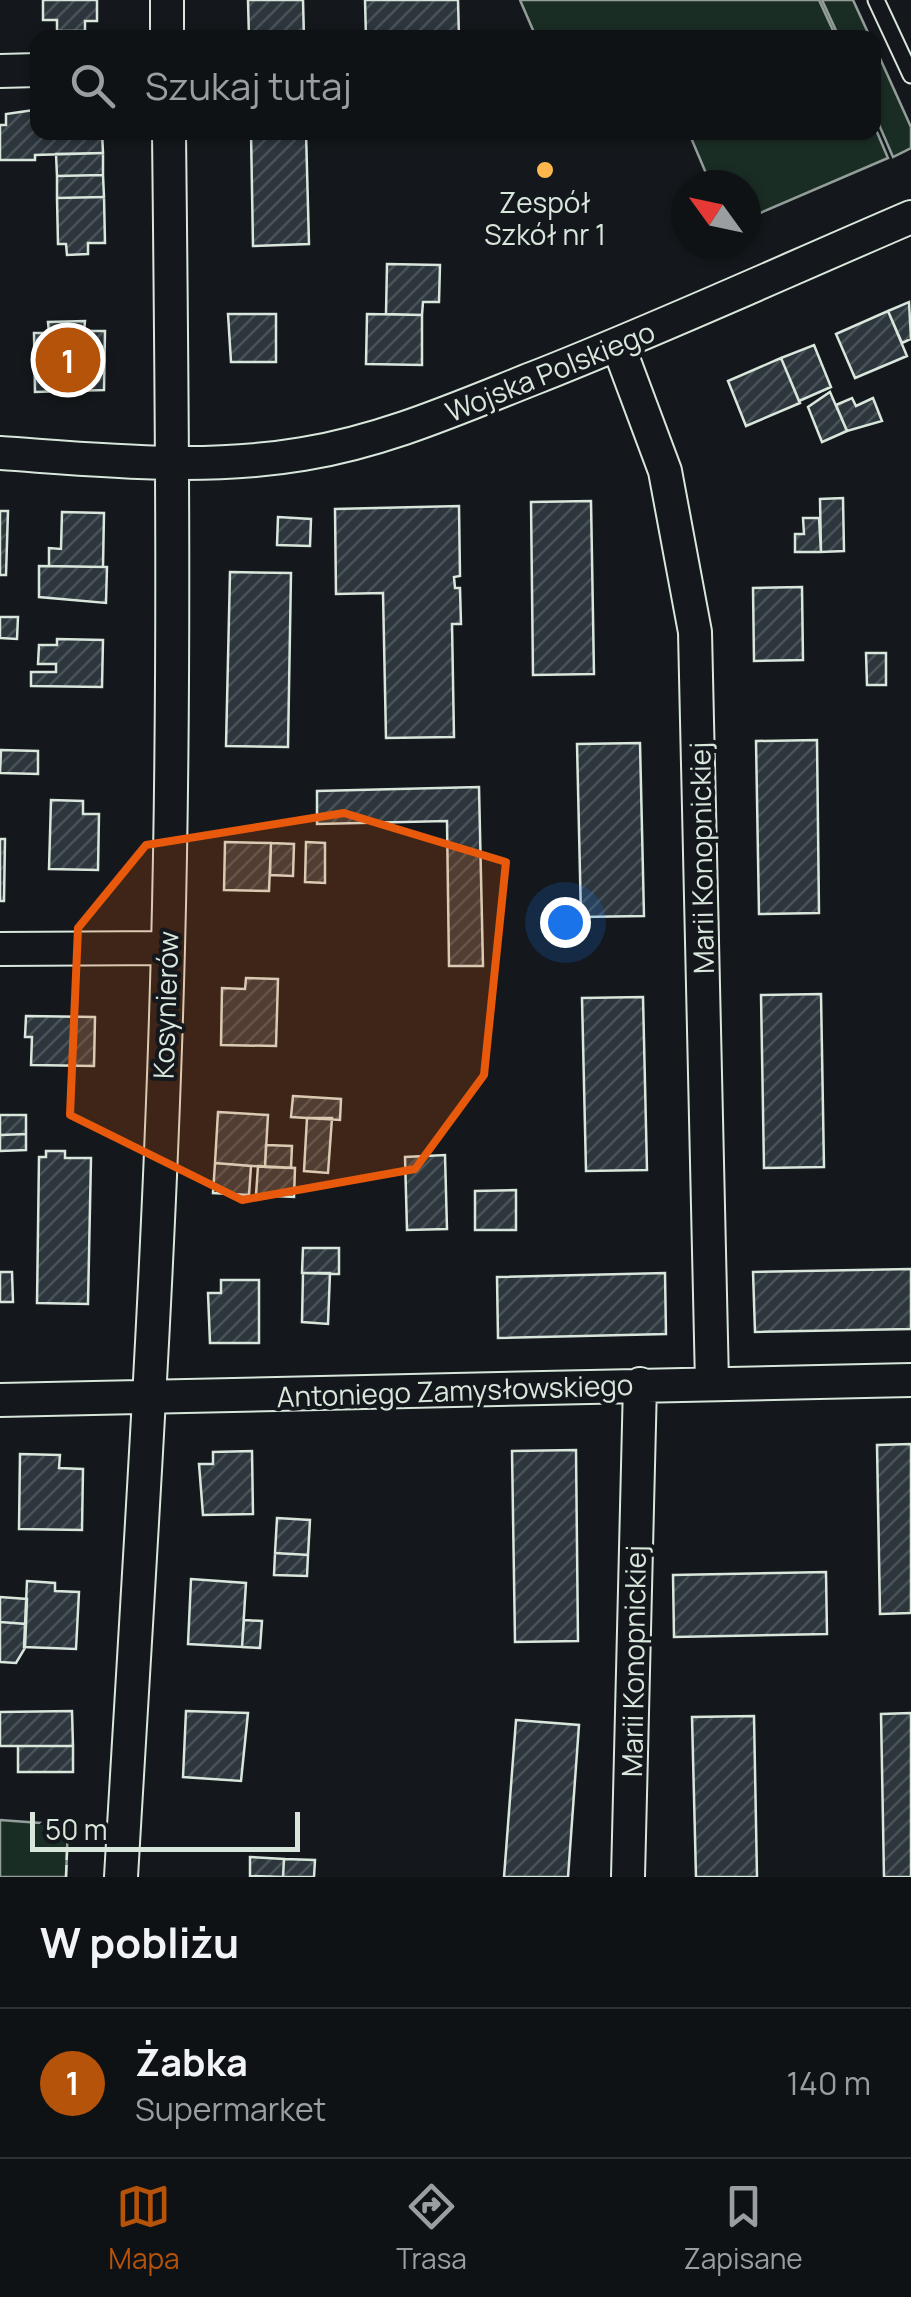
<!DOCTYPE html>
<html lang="pl">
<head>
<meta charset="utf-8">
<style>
  body { margin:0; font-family:Manrope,sans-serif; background:#1d2022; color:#f1f3f6 }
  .compass { position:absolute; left:671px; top:170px; width:90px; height:90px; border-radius:50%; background:#0f1215; box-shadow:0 2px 8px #0004; rotate:303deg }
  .scale { position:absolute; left:30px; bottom:25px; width:270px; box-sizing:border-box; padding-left:10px; border:5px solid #d8e6dc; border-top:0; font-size:28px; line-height:35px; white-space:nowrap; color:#d8e6dc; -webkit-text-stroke:8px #14181c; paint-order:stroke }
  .you { position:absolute; left:565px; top:922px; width:35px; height:35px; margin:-25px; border:8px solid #fff; border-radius:50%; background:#1a73e8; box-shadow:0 0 0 15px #1a73e833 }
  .badge { display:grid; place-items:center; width:65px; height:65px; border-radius:50%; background:#b45309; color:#fff; font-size:32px; font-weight:700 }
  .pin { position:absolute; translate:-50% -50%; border:5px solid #fff; box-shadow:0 2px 10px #0006 }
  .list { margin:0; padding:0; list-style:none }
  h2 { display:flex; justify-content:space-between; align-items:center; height:130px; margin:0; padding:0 40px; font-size:42px }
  h2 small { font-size:32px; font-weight:400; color:#9b9ea0 }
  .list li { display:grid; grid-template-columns:65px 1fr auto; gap:30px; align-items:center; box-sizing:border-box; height:150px; padding:0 40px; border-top:2px solid #2f3234 }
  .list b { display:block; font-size:38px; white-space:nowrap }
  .list p { margin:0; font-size:32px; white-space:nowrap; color:#9b9ea0 }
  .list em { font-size:32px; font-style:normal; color:#9b9ea0 }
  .icon { flex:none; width:55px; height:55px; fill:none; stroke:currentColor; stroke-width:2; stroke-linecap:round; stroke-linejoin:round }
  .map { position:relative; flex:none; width:911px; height:1877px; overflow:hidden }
  .search { position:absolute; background:#0f1215; box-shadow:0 2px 8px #0004; left:30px; right:30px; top:30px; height:110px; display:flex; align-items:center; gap:25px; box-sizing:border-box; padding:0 35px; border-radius:20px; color:#9b9ea0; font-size:38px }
  .sheet { height:280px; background:#0f1215 }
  nav { display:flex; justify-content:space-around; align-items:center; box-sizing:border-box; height:140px; border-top:2px solid #2f3234; background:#0f1215; font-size:28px; color:#9b9ea0 }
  nav a { display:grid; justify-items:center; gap:5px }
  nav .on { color:#b45309 }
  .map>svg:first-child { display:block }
  .pitch { fill:#1a2d24; stroke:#939e99; stroke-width:2.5 }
  .building { fill:url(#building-hatch); stroke:#d8e6dc; stroke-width:2.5 }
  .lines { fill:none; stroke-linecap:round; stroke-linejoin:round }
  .service-casing { stroke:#d8e6dc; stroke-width:19 }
  .minor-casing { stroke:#d8e6dc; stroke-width:36 }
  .service { stroke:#14181c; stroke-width:15 }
  .minor { stroke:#14181c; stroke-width:32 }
  .fence { stroke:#d8e6dc; stroke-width:2.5; stroke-dasharray:12 5; stroke-linecap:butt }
  .marked { fill:#e8590c; fill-opacity:0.2; stroke:#e8590c; stroke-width:8; stroke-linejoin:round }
  .poi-dot { fill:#ffb74d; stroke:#14181c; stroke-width:4 }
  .labels { text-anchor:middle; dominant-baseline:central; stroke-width:8; stroke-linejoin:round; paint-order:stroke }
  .poi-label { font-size:28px; fill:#d8e6dc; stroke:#14181c }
  .street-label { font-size:28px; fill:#d8e6dc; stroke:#14181c }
</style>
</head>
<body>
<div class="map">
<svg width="911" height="1877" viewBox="0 0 911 1877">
  <defs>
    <pattern id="building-hatch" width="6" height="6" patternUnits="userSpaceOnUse" patternTransform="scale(2.5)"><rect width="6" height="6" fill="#2c363c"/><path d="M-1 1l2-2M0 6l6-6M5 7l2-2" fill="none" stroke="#4a5358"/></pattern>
  </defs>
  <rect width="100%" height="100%" fill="#14181c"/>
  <path class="pitch" d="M520,0H819L836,37H536Z
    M822,0H853L870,37H839Z
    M874,45L911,127V148L893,157L874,113Z
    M874,125L888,158L746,219V185H711L689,133L874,132Z
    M0,1820L68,1825L66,1877H0Z"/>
  <path class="building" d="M43,0H97V21H85V31H57V20H43Z
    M248,0H303L304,38H249Z
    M365,0H458L459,38H366Z
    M34,110V114H38V132H102L103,153L35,155V160H0V125H6V114Z
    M251,132H306L309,244L253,246Z
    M103,153V175L57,176L56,154Z
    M103,175L104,197L57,198V176Z
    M104,197L105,243H88V254L67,255L66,244H58L57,198Z
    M387,264L440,265L439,302H423L422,315L386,314Z
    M909,302L911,339L902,343L888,311Z
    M888,311L907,356L855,378L836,334Z
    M228,314H276V362H231Z
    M367,314L422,315V365L366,364Z
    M85,321L84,331H105L104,390L35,392L34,333H49L48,322Z
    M814,345L831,387L799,401L781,358Z
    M781,358L800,403L746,426L728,381Z
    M830,392L847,431L822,442L808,407Z
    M852,398L856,406L873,398L882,421L847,431L836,405Z
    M843,498L844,551L821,552L820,499Z
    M591,501L594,674L533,675L531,502Z
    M459,506L460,576L454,577L455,588H460L461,624H452L454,737L386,738L383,593L336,594L335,509Z
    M0,511H8L6,575H0Z
    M62,512L104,513L103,567L49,566V548L61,549Z
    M278,517L311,519L310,546L277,545Z
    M803,518H819L821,552H795V534H804Z
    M39,566L107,567L106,603L39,597Z
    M230,572L291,573L288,747L226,746Z
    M802,587L803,660L754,661L753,588Z
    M0,617H18L17,639L0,638Z
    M57,639L103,640L102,687L31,686V672H56V664H38L39,645H57Z
    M866,653H886V685H867Z
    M817,740L819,913L759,914L756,741Z
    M640,743L644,916L581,917L577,744Z
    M1,750L38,751V774L0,773Z
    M479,787L483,966H449L447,821L317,824V791Z
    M51,800L83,801V814H99L98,870L49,869Z
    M0,839H5L4,901H0Z
    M225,842L271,843L269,891L224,890Z
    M306,842L325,843V883L305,882Z
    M271,843L294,844L293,876L270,875Z
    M246,978L278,979L276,1046L221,1045L222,988L245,989Z
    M821,994L824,1167L764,1168L761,995Z
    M643,997L647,1170L586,1171L582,998Z
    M26,1016L95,1017L94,1066L31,1065L32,1037H25Z
    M293,1096L341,1099L340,1120L291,1117Z
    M218,1112L268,1115L265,1167L215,1163Z
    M0,1115H26V1134L0,1135Z
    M307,1118H332L328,1173L304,1171Z
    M26,1134V1150L0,1151V1135Z
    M266,1145L292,1146L291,1168L265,1167Z
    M46,1151H65V1158H91L88,1304L37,1303L39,1157H46Z
    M445,1155L447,1229L407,1230L405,1157Z
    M215,1163L251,1166L249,1195L213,1193Z
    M258,1166L295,1168L294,1197L256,1195Z
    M516,1190V1230H475V1191Z
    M303,1248H339V1274L302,1273Z
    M911,1269V1329L755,1332L753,1272Z
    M0,1272H12L13,1302H0Z
    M303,1273H330L328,1324L302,1322Z
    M665,1273L666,1334L498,1338L497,1277Z
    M221,1280H259V1343H210L208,1293H221Z
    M911,1444V1613L880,1614L877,1445Z
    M576,1450L578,1641L515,1642L512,1451Z
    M252,1451L253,1514L203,1515L199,1464H213V1452Z
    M20,1454L60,1455L59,1468L83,1469L82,1530L19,1529Z
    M277,1518L310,1520L308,1555L275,1553Z
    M275,1553L308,1555L307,1576L274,1575Z
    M826,1572L827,1634L674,1637L673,1575Z
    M191,1579L246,1583L242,1647L188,1644Z
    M27,1581L55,1583V1591L79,1592L76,1649L24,1647Z
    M0,1597L27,1599L26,1624L0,1622Z
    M244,1620L262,1621L260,1648L242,1647Z
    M0,1622L26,1624L25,1648L16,1663L0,1662Z
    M72,1711L73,1746H0V1712Z
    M186,1711L248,1713L241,1781L183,1777Z
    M911,1713V1877H884L881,1714Z
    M754,1716L757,1877H696L692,1717Z
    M516,1720L579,1725L568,1877H504Z
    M18,1746H73V1772H18Z
    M250,1857L284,1859L283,1877L250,1876Z
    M284,1859L315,1860L314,1877H283Z"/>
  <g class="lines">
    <g class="service-casing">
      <path id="service" d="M876,0L911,75"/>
    </g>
    <g class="minor-casing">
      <path id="minor" d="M167,0V38
        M0,71L38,70
        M618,345L665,471L695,632L712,1383
        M0,453C101,460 203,471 303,454C384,441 458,408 534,378C661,328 785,271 911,217
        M0,949L168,948
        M0,1400L911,1380
        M121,1877C139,1568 160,1258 168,948C175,677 172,404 169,132
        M628,1877L640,1384"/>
    </g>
    <use href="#service" class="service"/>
    <use href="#minor" class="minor"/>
    <path class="fence" d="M66,1877L68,1825"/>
  </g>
  <path class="marked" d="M344,813L506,862L484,1075L415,1169L242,1200L70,1115L78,928L146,845Z"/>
  <circle class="poi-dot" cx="545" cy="170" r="10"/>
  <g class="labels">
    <g class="poi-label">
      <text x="545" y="202">Zespół<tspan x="545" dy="32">Szkół nr 1</tspan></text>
    </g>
    <g class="street-label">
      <text transform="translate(550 371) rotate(-22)">Wojska Polskiego</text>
      <text transform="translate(701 858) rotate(-91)">Marii Konopnickiej</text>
      <text transform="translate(165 1005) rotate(-88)">Kosynierów</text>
      <text transform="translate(455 1390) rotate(-2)">Antoniego Zamysłowskiego</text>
      <text transform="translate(633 1661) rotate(-89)">Marii Konopnickiej</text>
    </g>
  </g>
</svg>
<svg class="compass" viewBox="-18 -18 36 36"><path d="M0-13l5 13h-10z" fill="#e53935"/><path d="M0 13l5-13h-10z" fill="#9b9ea0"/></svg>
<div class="scale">50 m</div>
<div class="you"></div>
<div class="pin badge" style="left:68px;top:360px">1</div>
<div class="search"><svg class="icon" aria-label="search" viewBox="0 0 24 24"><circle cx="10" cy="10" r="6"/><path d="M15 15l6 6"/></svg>Szukaj tutaj</div>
</div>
<section class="sheet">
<h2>W pobliżu<small></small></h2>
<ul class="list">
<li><span class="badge">1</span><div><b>Żabka</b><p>Supermarket</p></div><em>140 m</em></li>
</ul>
</section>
<nav>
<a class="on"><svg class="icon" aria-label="map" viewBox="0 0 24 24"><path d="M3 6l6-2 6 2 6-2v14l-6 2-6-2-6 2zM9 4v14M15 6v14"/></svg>Mapa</a>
<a><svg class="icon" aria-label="directions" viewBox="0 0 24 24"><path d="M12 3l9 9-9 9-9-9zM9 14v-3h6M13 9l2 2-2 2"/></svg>Trasa</a>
<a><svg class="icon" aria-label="saved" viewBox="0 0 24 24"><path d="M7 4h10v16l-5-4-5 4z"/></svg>Zapisane</a>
</nav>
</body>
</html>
